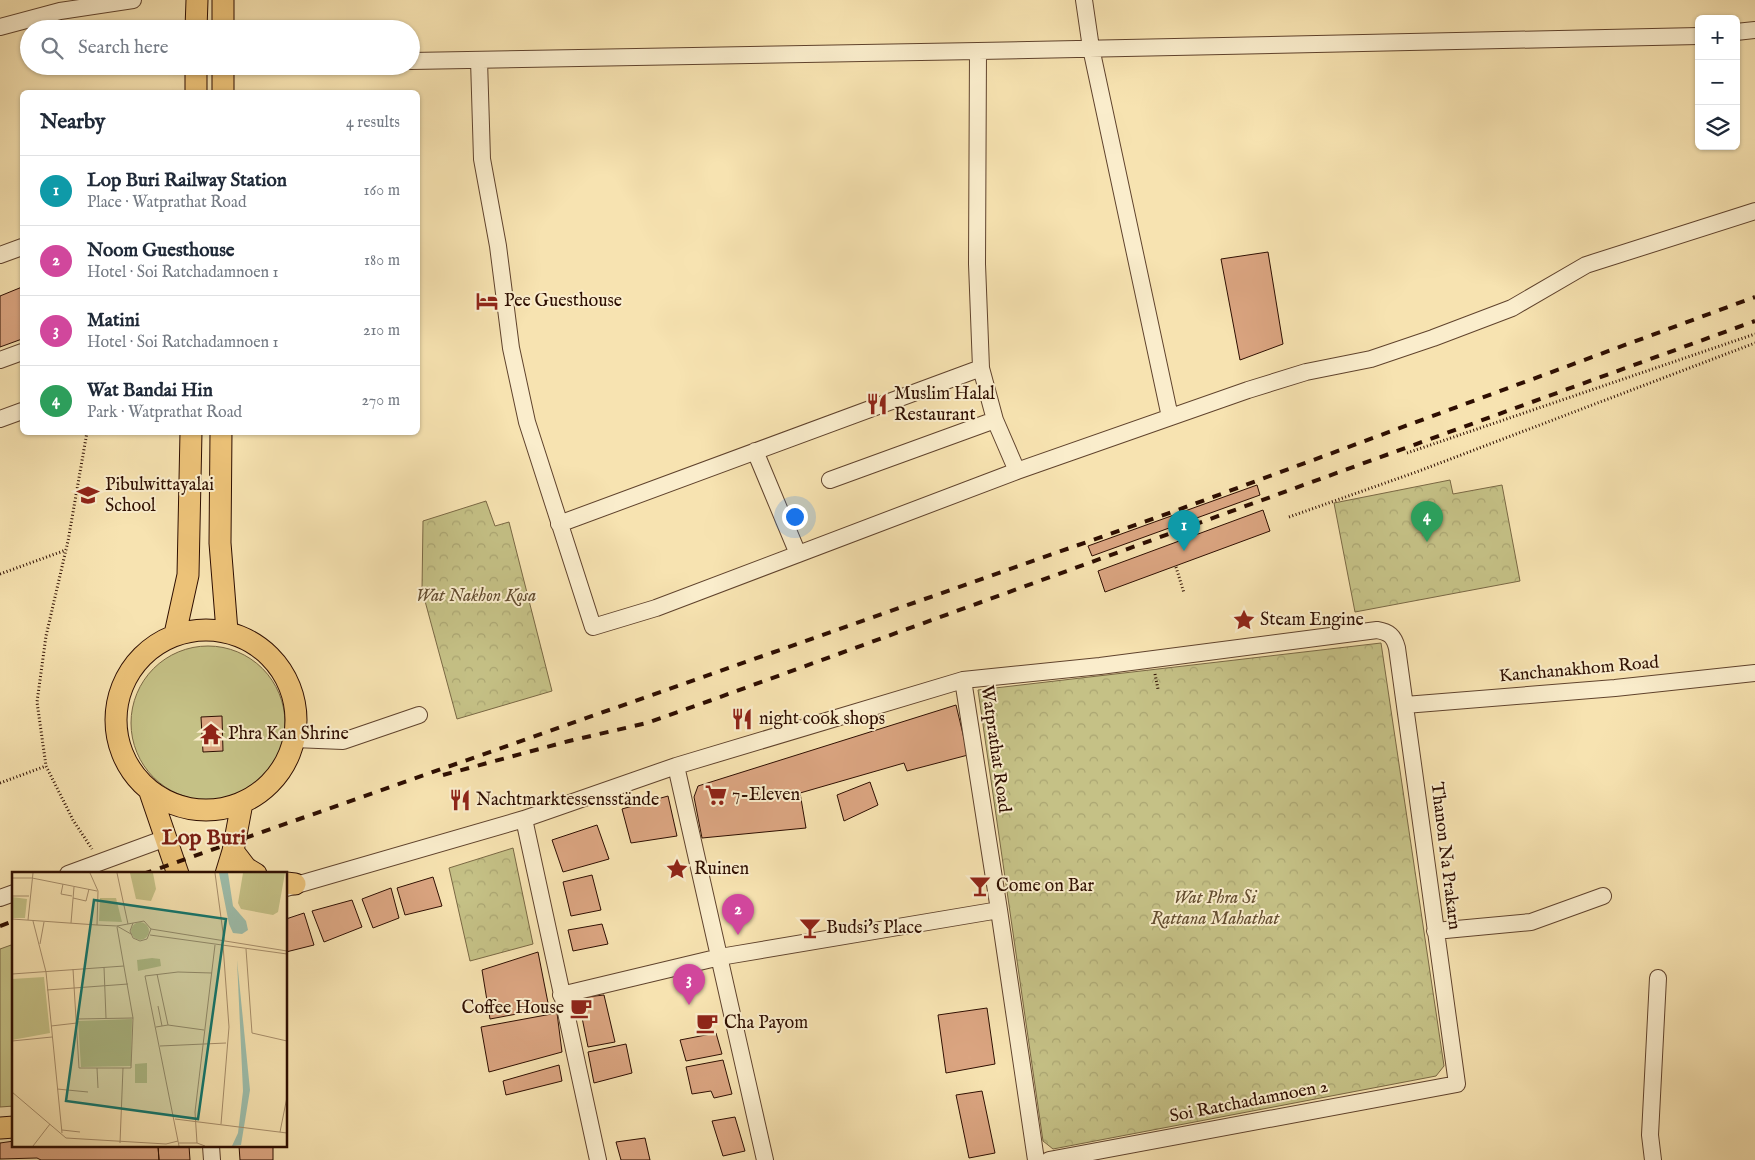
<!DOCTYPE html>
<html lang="en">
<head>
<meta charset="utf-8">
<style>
  body { margin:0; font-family:"IM FELL English",serif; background:#f2f2f3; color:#1f2937 }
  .controls { position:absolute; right:15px; top:15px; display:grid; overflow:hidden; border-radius:8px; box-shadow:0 1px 4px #0004 }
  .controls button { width:45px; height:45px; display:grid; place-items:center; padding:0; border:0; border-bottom:1px solid #e0e1e3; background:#fff; color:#1f2937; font:25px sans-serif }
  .you { position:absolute; left:794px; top:516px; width:18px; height:18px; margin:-12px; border:4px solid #fff; border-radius:50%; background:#1a73e8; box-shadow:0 0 0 8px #1a73e833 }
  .badge { display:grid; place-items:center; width:32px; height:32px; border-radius:50%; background:#d93025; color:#fff; font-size:16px; font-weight:700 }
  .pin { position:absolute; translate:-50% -41px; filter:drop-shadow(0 1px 2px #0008) }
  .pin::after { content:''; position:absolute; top:26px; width:18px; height:15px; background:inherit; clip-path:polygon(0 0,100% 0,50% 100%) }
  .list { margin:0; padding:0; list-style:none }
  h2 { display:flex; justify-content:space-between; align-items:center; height:65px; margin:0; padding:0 20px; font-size:21px }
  h2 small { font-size:16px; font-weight:400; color:#747a83 }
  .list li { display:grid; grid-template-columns:32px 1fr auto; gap:15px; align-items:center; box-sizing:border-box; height:70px; padding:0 20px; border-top:1px solid #e0e1e3 }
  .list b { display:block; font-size:19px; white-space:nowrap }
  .list p { margin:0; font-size:16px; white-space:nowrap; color:#747a83 }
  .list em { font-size:16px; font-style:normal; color:#747a83 }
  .icon { flex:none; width:28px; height:28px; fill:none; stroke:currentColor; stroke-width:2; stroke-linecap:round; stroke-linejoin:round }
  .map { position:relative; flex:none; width:1755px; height:1160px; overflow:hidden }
  .search { position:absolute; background:#fff; box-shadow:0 1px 4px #0004; left:20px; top:20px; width:400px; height:55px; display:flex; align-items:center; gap:12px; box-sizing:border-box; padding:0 18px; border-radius:28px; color:#747a83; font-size:19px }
  .panel { position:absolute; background:#fff; box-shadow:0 1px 4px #0004; left:20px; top:90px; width:400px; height:345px; border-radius:8px }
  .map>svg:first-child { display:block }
  .grass { fill:#c5c186; stroke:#7a6844 }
  .park { fill:url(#park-crowns); stroke:#7a6844 }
  .building { fill:#dba581; stroke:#2e0e01 }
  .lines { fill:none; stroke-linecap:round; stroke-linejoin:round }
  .minor-casing { stroke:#60432d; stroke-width:18 }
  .major-casing { stroke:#2e0e01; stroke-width:23 }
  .path { stroke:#2e0e01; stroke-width:3; stroke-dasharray:1 2.5; stroke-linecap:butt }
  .minor { stroke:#faedcc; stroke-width:16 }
  .major { stroke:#ecc278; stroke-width:21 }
  .rail { stroke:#2e0e01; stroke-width:4; stroke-dasharray:9 9; stroke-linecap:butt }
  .labels { text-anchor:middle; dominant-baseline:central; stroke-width:4; stroke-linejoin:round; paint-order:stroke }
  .poi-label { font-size:18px; fill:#2e0e01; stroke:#faedcc; text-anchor:start }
  .park-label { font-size:18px; font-style:italic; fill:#634d30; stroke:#faedcc }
  .street-label { font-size:18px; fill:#2e0e01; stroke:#faedcc }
  .district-label { font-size:22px; font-weight:bold; fill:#7a1f14; stroke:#faedcc }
  .inset-road { fill:none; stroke:#a78e6b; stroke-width:1 }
  .view { fill:#0f766e; fill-opacity:0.15; stroke:#0f766e; stroke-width:2.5 }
  .inset-edge { fill:none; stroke:#2e0e01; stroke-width:2.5 }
</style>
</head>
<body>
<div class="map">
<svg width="1755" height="1160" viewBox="0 0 1755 1160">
  <defs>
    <pattern id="park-crowns" width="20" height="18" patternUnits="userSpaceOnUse" patternTransform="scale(1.25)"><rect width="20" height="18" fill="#c5c186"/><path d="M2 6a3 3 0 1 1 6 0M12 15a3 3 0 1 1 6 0" fill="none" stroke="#aaa572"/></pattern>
  </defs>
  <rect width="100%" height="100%" fill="#f7e3b1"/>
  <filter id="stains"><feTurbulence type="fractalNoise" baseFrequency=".004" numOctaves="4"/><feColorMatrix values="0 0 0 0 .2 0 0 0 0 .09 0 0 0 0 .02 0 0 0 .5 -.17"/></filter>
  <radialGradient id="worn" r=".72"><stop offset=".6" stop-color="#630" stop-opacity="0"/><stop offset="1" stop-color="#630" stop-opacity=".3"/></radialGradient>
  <path class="grass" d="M131 723a77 77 0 1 1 154 0a77 77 0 1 1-154 0Z
    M14,944V1106L0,1107V949Z"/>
  <path class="park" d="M1450,480L1453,494L1502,485L1520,581L1355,612L1334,503Z
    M486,501L495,526L509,522L552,691L457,719L422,590L423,521Z
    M1381,643L1444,1066L1436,1076L1053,1149L1043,1141L978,690Z
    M513,848L533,944L470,961L449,868Z"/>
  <path class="building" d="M1268,252L1283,344L1240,360L1221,259Z
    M22,287V339L0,347V296Z
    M1257,485L1260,495L1092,556L1088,546Z
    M1263,510L1270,531L1105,592L1098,571Z
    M956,705L968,755L907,771L904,763L800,793L806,828L702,838L694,797L698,786Z
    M222,716L223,751L203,752L201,717Z
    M870,782L878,805L844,821L837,795Z
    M668,796L677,836L631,843L622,809Z
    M597,825L609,859L563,872L552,840Z
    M592,875L601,910L571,916L563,882Z
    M433,877L442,906L405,915L397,888Z
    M391,888L399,918L373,928L362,899Z
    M352,900L362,927L324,942L312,911Z
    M304,913L314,945L286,952V919Z
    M602,924L608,944L573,951L568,930Z
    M538,952L549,1008L490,1019L482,970Z
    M604,995L615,1042L588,1047L578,998Z
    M987,1008L995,1064L946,1073L938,1015Z
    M557,1013L562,1052L489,1072L481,1027Z
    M716,1033L722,1054L686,1061L680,1040Z
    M626,1044L632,1073L594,1083L588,1052Z
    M723,1060L732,1094L714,1098L711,1091L692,1094L686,1067Z
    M559,1065L562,1081L506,1095L503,1081Z
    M982,1091L995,1153L969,1158L956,1095Z
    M735,1117L745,1151L723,1156L712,1121Z
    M645,1138L650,1160H621L616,1142Z
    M14,1141V1146H158L159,1160H41L37,1158L0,1159V1143Z
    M158,1146H189L190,1160H159Z
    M239,1146H273V1160H240Z"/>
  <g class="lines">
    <g class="minor-casing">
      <path id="minor" d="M1084,0L1091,48L1170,417
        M0,27L60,11L133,0
        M1736,32L1755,30
        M978,51L977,264L981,368L995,420L1017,471
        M479,60L482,159L498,246L511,348L527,422L593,627L656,608L1017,471L1248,390L1306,372L1371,359L1433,338L1512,308L1586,265L1755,211
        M411,61L978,51L1699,36
        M0,255L22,247
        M0,360L22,352
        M0,419L22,411
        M755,451L798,554
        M830,480L995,420
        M559,524L981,368
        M963,680L999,910L1036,1160
        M1405,705L1615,688L1755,673
        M294,739L343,741L419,715
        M676,766L765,1160
        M524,819L598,1160
        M68,874L166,838
        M286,888L524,819L676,766L963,680L1100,666L1377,630C1389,632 1394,636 1397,648L1457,1084L1049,1160
        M0,898L14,893
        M1435,931L1531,922L1603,896
        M561,995L720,957L999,910
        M211,1146L212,1160
        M1653,1160L1650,1135L1658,978"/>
    </g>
    <g class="major-casing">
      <path id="major" d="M196,29L197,0
        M223,29V0
        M196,92V66
        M223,92V66
        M221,432L220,543L227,631
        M116 720a90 90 0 1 1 180 0a90 90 0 1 1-180 0Z
        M175,634L188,575L191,432
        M150,792L178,874
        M233,851L246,868L256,874
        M226,874L233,851L242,803
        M286,883L295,884
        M0,1128L14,1127"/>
    </g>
    <path class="path" d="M87,432L68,541L46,636L37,702L46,766L73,820L92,849
      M1407,453L1755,334
      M1289,517L1419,471L1755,343
      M1176,567L1184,593
      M0,574L66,550
      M1155,674L1158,689
      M0,783L46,766"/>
    <use href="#minor" class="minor"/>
    <use href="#major" class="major"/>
    <path class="rail" d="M443,775L569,741L647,723L709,701L1755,321
      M143,874L1175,511L1755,297
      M0,926L14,921"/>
  </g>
  <defs>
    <g id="hotel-bare" transform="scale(1.725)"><path d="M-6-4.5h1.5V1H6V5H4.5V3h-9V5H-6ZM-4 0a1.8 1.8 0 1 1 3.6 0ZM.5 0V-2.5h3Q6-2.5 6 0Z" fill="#8f2418" stroke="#faedcc" stroke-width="2.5" paint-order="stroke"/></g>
    <g id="restaurant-bare" transform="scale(1.725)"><path d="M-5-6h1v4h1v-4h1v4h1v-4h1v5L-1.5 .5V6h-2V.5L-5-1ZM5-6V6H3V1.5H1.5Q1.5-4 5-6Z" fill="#8f2418" stroke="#faedcc" stroke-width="2.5" paint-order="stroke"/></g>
    <g id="school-bare" transform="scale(1.725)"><path d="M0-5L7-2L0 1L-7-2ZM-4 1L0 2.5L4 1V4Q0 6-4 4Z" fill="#8f2418" stroke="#faedcc" stroke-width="2.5" paint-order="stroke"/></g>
    <g id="sight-bare" transform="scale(1.725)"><path d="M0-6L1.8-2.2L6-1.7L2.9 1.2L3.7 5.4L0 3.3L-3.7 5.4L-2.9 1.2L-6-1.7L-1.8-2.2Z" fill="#8f2418" stroke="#faedcc" stroke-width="2.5" paint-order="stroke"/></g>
    <g id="temple-bare" transform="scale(1.725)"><path d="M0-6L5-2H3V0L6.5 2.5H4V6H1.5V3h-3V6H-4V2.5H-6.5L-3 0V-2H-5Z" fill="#8f2418" stroke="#faedcc" stroke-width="2.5" paint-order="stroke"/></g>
    <g id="supermarket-bare" transform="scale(1.725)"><path d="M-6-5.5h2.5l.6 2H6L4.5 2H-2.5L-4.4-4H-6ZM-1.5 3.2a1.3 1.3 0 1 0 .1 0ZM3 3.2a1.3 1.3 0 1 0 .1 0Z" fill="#8f2418" stroke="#faedcc" stroke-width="2.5" paint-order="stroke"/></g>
    <g id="bar-bare" transform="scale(1.725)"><path d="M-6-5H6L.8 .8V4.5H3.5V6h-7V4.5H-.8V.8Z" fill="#8f2418" stroke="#faedcc" stroke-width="2.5" paint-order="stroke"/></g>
    <g id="cafe-bare" transform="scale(1.725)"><path d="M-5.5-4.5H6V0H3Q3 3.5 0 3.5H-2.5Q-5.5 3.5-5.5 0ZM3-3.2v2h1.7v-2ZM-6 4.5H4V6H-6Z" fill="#8f2418" stroke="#faedcc" stroke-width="2.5" paint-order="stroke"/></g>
  </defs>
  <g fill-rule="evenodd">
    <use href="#hotel-bare" x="487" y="301"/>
    <use href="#restaurant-bare" x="877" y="404"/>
    <use href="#school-bare" x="88" y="495"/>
    <use href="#sight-bare" x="1244" y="620"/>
    <use href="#restaurant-bare" x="742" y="719"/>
    <use href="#temple-bare" x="211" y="734"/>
    <use href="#supermarket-bare" x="716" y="795"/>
    <use href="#restaurant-bare" x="460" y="800"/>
    <use href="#sight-bare" x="677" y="869"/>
    <use href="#bar-bare" x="980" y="886"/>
    <use href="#bar-bare" x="810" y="928"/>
    <use href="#cafe-bare" x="581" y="1008"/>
    <use href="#cafe-bare" x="707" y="1023"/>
  </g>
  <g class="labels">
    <g class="poi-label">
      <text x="504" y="301">Pee Guesthouse</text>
      <text x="894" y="394">Muslim Halal<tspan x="894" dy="21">Restaurant</tspan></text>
      <text x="105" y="485">Pibulwittayalai<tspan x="105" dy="21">School</tspan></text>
      <text x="1260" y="620">Steam Engine</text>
      <text x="759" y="719">night cook shops</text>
      <text x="228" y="734">Phra Kan Shrine</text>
      <text x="732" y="795">7-Eleven</text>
      <text x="476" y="800">Nachtmarktessensstände</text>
      <text x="694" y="869">Ruinen</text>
      <text x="996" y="886">Come on Bar</text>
      <text x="826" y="928">Budsi's Place</text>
      <text x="564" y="1008" text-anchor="end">Coffee House</text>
      <text x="724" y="1023">Cha Payom</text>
    </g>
    <g class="park-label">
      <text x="476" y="596">Wat Nakhon Kosa</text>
      <text x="1215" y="898">Wat Phra Si<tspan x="1215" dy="21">Rattana Mahathat</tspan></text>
    </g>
    <g class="street-label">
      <text transform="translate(1579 670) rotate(-5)">Kanchanakhom Road</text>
      <text transform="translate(995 749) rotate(82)">Watprathat Road</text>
      <text transform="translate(1445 856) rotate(83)">Thanon Na Prakarn</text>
      <text transform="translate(1249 1102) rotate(-11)">Soi Ratchadamnoen 2</text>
    </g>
    <g class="district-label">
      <text x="204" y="838">Lop Buri</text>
    </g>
  </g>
  <g transform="translate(12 872)">
    <rect width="275" height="275" fill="#f7e3b1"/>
    <path d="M118,1H141L144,17L139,29L124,27ZM88,26H104L110,50L87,49ZM119 59a9 9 0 1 1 18 0a9 9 0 1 1-18 0Z" fill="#c5c186"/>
    <path d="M231,1H273L266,40L261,43L229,37L226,31ZM0,25L15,27L13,46H0ZM140,86L148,87L149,94L126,99L125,88ZM32,105L38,161L0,168V107ZM120,147L119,194L69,195L66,149ZM135,191V211H123V192Z" fill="#c5c186"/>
    <path d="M207,1H216L221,34L234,49L236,58L230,62L221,61L217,52ZM225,88L238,218L229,273L220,274L226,261L231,219Z" fill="#9dbeac"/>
    <path class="inset-road" d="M78,1L86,19L85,53L105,54L132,49L139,57L135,67L128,69L121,66L118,59L121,51M105,1L116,52M203,1L212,68M0,6H20L85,19M51,12L49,22L60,24M0,24H17M61,26L74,29L77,17M0,47L85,53M16,48L21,1M21,49L34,100L50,261M59,51L62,15M105,54L119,62M139,57L275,79M138,63L275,82M28,72L32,50M234,77L240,161L275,169M92,95L94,146M61,97L67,196H119L121,146L105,55M0,102L112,94M145,102L156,153M35,118L116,112M146,134L150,154M65,147L121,146M39,154L65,151M144,155L156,153L192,158M0,169L40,165M148,174L214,171M85,196L86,216M45,217L76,220M0,220L54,266L154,272L166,269M163,247L275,261M209,252L217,155L211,73M50,258L68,260M268,260L275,225M108,271L111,196M167,271H185M21,274L38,252M167,274L133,104L166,100L200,101M193,274L185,271L183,240L203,73"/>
    <path class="view" d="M82,28L214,47L186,247L54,229Z"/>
    <rect width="275" height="275" class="inset-edge"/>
  </g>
  <rect width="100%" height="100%" filter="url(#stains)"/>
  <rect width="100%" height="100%" fill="url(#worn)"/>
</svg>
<div class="controls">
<button>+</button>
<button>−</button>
<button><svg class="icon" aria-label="layers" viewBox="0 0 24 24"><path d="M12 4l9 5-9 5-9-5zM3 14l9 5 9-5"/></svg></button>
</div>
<div class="you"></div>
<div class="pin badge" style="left:1184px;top:551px;background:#0f9aa8">1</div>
<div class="pin badge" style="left:738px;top:935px;background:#d1479c">2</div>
<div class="pin badge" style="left:689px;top:1005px;background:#d1479c">3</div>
<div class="pin badge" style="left:1427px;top:542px;background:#2e9e5b">4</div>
<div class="search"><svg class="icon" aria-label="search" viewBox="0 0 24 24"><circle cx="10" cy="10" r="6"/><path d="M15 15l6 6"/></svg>Search here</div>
<section class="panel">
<h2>Nearby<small>4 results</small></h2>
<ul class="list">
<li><span class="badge" style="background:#0f9aa8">1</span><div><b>Lop Buri Railway Station</b><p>Place · Watprathat Road</p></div><em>160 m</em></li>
<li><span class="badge" style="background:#d1479c">2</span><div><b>Noom Guesthouse</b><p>Hotel · Soi Ratchadamnoen 1</p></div><em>180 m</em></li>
<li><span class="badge" style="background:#d1479c">3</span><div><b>Matini</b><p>Hotel · Soi Ratchadamnoen 1</p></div><em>210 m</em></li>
<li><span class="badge" style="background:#2e9e5b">4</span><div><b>Wat Bandai Hin</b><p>Park · Watprathat Road</p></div><em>270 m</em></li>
</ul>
</section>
</div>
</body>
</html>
